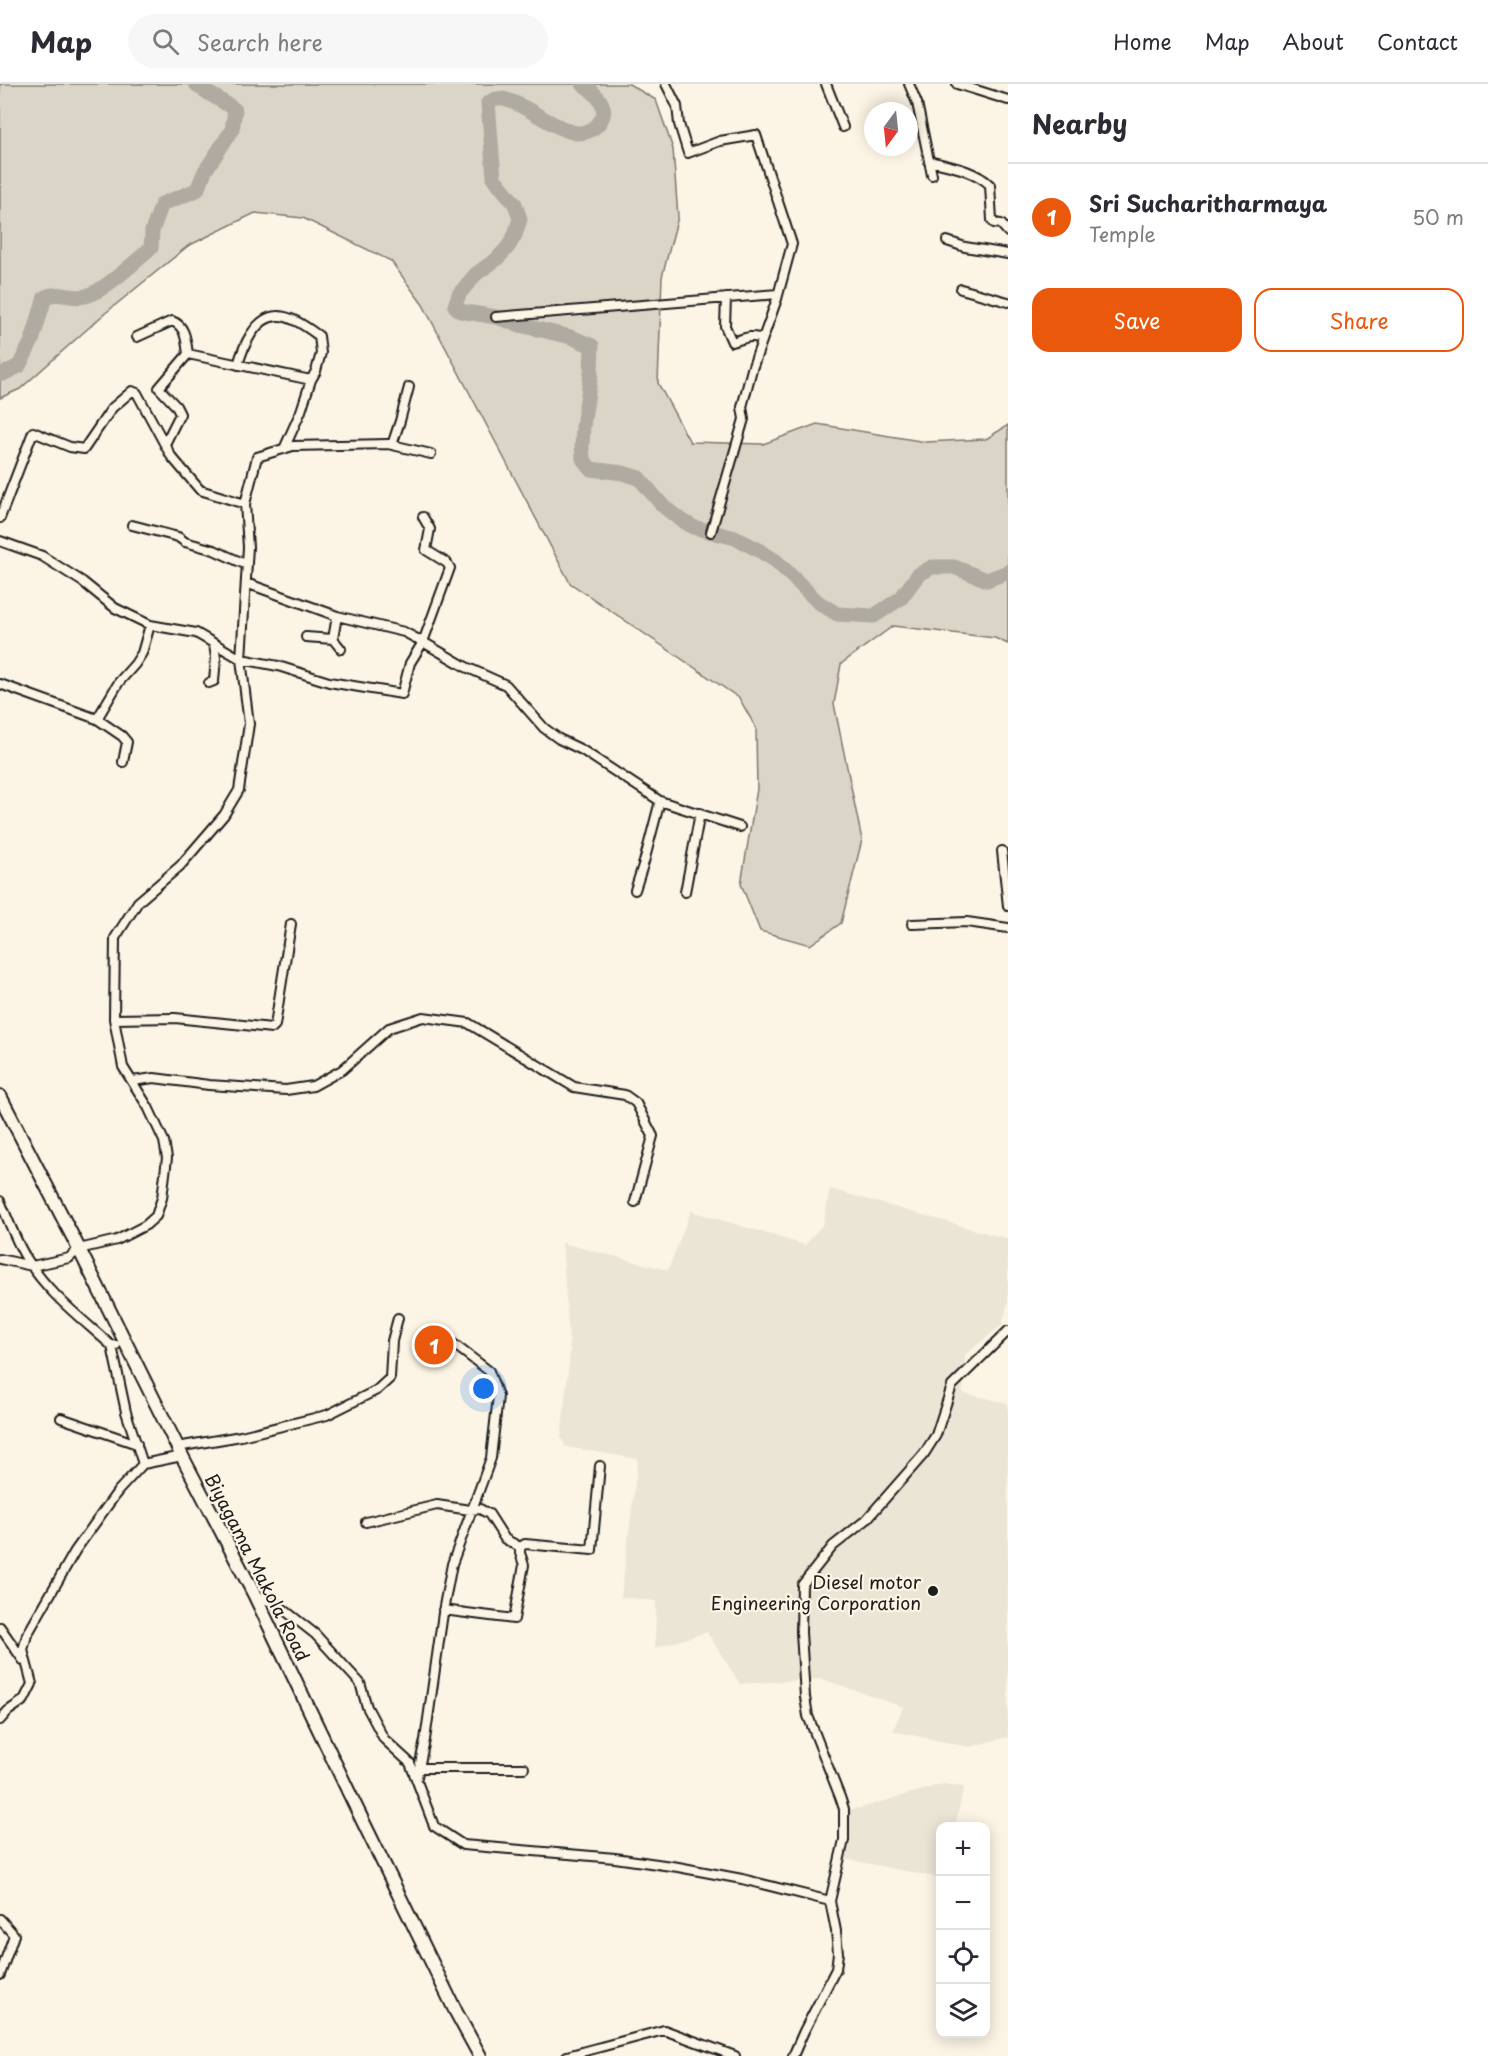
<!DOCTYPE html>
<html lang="en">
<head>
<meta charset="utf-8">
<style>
  body { margin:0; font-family:"Playpen Sans",sans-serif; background:#f7f7f7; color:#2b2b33 }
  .controls { position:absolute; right:18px; bottom:18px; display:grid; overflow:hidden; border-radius:12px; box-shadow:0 3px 15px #0003 }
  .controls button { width:54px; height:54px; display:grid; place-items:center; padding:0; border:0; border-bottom:2px solid #e1e1e2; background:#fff; color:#2b2b33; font:30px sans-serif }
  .compass { position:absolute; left:864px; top:18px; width:54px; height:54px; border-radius:50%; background:#fff; box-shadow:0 3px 15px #0003; rotate:195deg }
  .you { position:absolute; left:484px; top:1305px; width:21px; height:21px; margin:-15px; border:4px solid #fff; border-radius:50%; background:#1a73e8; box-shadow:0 0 0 9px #1a73e833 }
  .badge { display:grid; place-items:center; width:39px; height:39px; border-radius:50%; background:#ea580c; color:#fff; font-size:20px; font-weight:700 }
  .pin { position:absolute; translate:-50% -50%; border:3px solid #fff; box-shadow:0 2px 6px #0006 }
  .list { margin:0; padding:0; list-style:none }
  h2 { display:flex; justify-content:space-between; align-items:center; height:78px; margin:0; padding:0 24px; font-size:26px }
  h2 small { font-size:20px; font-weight:400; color:#7c7c81 }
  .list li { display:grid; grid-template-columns:39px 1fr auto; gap:18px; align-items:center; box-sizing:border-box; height:108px; padding:0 24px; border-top:2px solid #e1e1e2 }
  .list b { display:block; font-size:22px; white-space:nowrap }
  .list p { margin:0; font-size:20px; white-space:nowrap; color:#7c7c81 }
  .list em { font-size:20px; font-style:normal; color:#7c7c81 }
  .actions { display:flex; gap:12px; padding:18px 24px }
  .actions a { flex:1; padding:14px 0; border:2px solid #ea580c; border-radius:18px; text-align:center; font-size:21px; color:#ea580c }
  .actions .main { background:#ea580c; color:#fff }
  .icon { flex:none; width:33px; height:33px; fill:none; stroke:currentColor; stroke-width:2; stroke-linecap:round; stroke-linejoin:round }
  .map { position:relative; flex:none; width:1008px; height:1972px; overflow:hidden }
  header { display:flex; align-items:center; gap:36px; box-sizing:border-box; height:84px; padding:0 30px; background:#fff; border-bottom:2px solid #e1e1e2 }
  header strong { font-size:28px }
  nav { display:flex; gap:33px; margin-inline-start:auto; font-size:21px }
  .search { width:420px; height:54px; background:#f7f7f7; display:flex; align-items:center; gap:15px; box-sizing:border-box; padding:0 21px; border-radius:33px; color:#7c7c81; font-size:22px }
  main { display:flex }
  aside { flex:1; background:#fff }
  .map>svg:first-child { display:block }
  .built { fill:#ebe5d6 }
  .green { fill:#dbd5c8; stroke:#7c7872; stroke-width:1.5 }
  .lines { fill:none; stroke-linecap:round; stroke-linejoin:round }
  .river { stroke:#b0aba1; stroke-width:15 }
  .street-casing { stroke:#1c1c1c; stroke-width:12 }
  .primary-casing { stroke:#1c1c1c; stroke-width:16 }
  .street { stroke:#fcf5e5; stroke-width:8 }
  .primary { stroke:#fcf5e5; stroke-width:12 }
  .poi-dot { fill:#1c1c1c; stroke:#fcf5e5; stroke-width:2 }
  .labels { text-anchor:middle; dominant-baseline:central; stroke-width:4.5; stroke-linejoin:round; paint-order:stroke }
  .street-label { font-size:18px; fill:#1c1c1c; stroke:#fcf5e5 }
  .poi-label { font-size:18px; fill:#1c1c1c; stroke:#fcf5e5; text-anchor:end }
</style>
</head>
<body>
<header>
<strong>Map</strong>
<div class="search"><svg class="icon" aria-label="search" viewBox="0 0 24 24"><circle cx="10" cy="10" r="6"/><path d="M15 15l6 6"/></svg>Search here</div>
<nav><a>Home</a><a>Map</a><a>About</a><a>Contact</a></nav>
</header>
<main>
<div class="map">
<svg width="1008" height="1972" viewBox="0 0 1008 1972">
  <rect width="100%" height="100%" fill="#fcf5e5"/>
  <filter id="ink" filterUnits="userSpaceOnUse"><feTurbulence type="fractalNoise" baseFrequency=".0167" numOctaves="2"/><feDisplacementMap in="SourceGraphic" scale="12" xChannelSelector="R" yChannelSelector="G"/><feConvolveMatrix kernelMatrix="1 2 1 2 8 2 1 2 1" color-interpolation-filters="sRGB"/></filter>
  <g filter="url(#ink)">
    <path class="built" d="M830,1105L1008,1155V1218L1002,1241L965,1271L963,1309L1008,1319V1653L969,1663L893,1647L903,1623L822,1595L740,1600L707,1548L655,1564L656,1517L621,1513L638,1375L566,1363L561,1354L570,1268L562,1159L668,1186L691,1127L805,1161L823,1140Z
      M943,1700L964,1703L955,1742H940V1794L840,1774L845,1726L860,1724Z"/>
    <path class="green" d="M0,0H629L656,16L673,65L678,133L662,193L658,299L690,358L763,360L817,340L926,358L986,355L1008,341V560L995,554L893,542L841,580L834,620L862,756L841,839L810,861L760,847L741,800L757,705L756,644L739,614L570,499L423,221L391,177L303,134L255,129L188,162L103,231L20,305L0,314Z"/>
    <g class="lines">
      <path class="river" d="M583,0C590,5 598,11 602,20C609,35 592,50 577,49C553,46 516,12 497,15C494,15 491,17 488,19L494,94L515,120L520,135L515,151L508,163L497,175L476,190L459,210L455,222L460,227L496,233L520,241L571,253L592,262L591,289L583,342L582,363L583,375L591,385L623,389L639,394L662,421L678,434L693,443L735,454L757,465L776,477L818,518L837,530L874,532L901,514L918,491L932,483H954L987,496L1008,488
        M0,289L3,290L19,282L32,257L45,213C61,206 70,216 86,212C103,208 136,177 151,164L152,147L162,120L197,106L205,87L232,46L235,26C223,16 208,11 196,0"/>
      <g class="street-casing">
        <path id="street" d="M666,0L677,22L679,40L688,69L720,57L756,51L792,160L777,215L752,285L742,323L744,335L711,448
          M826,0L843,43
          M909,0L917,19L932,91
          M957,0L1008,16
          M929,77C949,82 975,86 990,101L992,136L994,139L1001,140L1008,148
          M947,157L965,163L1008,170
          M961,205L1008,218
          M726,214L725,242L732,258C743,255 752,250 762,255
          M496,233L778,210
          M137,253L172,237C186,242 186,257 188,270
          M188,270L311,296
          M238,281C243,263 255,233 277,232C291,231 309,245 319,252L321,269L316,287L311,296L301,327L284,365
          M165,360L180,330L176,322L159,304L188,270
          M392,361L400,337L409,303
          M431,370L388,360L293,362L257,373L245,420L248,463L241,575L278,582L329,598L402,610L410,579L423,558L466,583L506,601L544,644L559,655L582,666L660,717L740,743
          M0,434L33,348L70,363L84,365L112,324L132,307L137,309L171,372L200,406L245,420
          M132,441L178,453L185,458L214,466L247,481
          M0,457L42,472L83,498L115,524L150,541L196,549L241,575L249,640L239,706L224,731L180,782L138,818L115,854L114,935L123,983L148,1023L164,1057L167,1074L162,1114L156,1132L146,1141L117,1156L79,1165L69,1174L32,1182L0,1175
          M246,499L337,532L404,548L423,558L450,484L447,479L426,466L430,445L423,433
          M337,532L333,555L341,565
          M306,553L333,555
          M209,599L214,597L216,574L214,560
          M0,600L97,635L119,598L135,580L142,569L150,541
          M97,635L122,652L127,658L123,678
          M1002,767L1008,822
          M635,806L644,778L660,717
          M685,808L700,729
          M912,840L967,838L1008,844
          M114,935L175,934L272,944L275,941L291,840
          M132,997L154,994L209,1001L286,1006L313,1002L342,986L389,944L423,933L468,939L574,1003L625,1011L636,1019L653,1052L635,1118
          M0,1117C8,1135 15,1155 25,1172C47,1209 81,1234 112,1262
          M116,1261L112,1262L126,1328L143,1380
          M61,1334L137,1360
          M177,1363L241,1352L327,1331L377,1306L390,1294L392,1257L398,1234
          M366,1438L437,1421L470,1426L480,1425L489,1430L505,1455L520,1463
          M255,1511L278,1521L315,1550L360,1599L367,1623L384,1655L410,1679L434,1742L463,1761L615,1774L678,1783L742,1795L830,1817
          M443,1526L514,1535L524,1481L520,1469V1463L525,1460L592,1466L600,1382
          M0,1543L23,1576
          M0,1636L8,1627L24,1616L32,1600L23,1566L27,1551L75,1467L118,1407L143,1380L182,1372
          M419,1684H524
          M417,1693L425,1656L444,1522L452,1480L491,1374L498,1312L489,1287L443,1252
          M0,1835L14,1851L0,1891
          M567,1972L664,1946L735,1972
          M793,1972L804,1947L836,1885L838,1869L836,1847L830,1817L844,1756V1725L840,1713L808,1632L805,1613L801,1548L802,1501L833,1462L866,1436L924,1370L936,1351L952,1302L1008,1247"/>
      </g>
      <g class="primary-casing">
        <path id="primary" d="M0,1012L79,1165L182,1372L254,1510L353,1717L456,1928L480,1972"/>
      </g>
      <use href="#street" class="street"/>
      <use href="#primary" class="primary"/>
    </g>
  </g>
  <circle class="poi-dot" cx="933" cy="1507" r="6"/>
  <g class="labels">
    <g class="street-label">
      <text transform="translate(258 1483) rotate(63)">Biyagama Makola Road</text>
    </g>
    <g class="poi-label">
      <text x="921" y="1497">Diesel motor<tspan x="921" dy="21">Engineering Corporation</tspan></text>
    </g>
  </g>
</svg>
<div class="controls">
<button>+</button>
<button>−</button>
<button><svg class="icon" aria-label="locate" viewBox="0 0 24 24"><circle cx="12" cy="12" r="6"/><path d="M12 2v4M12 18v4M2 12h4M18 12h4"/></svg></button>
<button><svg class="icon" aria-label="layers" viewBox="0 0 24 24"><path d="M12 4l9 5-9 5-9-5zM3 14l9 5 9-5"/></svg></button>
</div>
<svg class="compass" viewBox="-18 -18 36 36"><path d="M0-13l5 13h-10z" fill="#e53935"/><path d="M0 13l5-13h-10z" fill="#7c7c81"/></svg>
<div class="you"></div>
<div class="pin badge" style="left:434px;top:1261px">1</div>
</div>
<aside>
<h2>Nearby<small></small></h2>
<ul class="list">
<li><span class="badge">1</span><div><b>Sri Sucharitharmaya</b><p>Temple</p></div><em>50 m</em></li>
</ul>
<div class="actions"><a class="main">Save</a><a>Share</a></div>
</aside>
</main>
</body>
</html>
